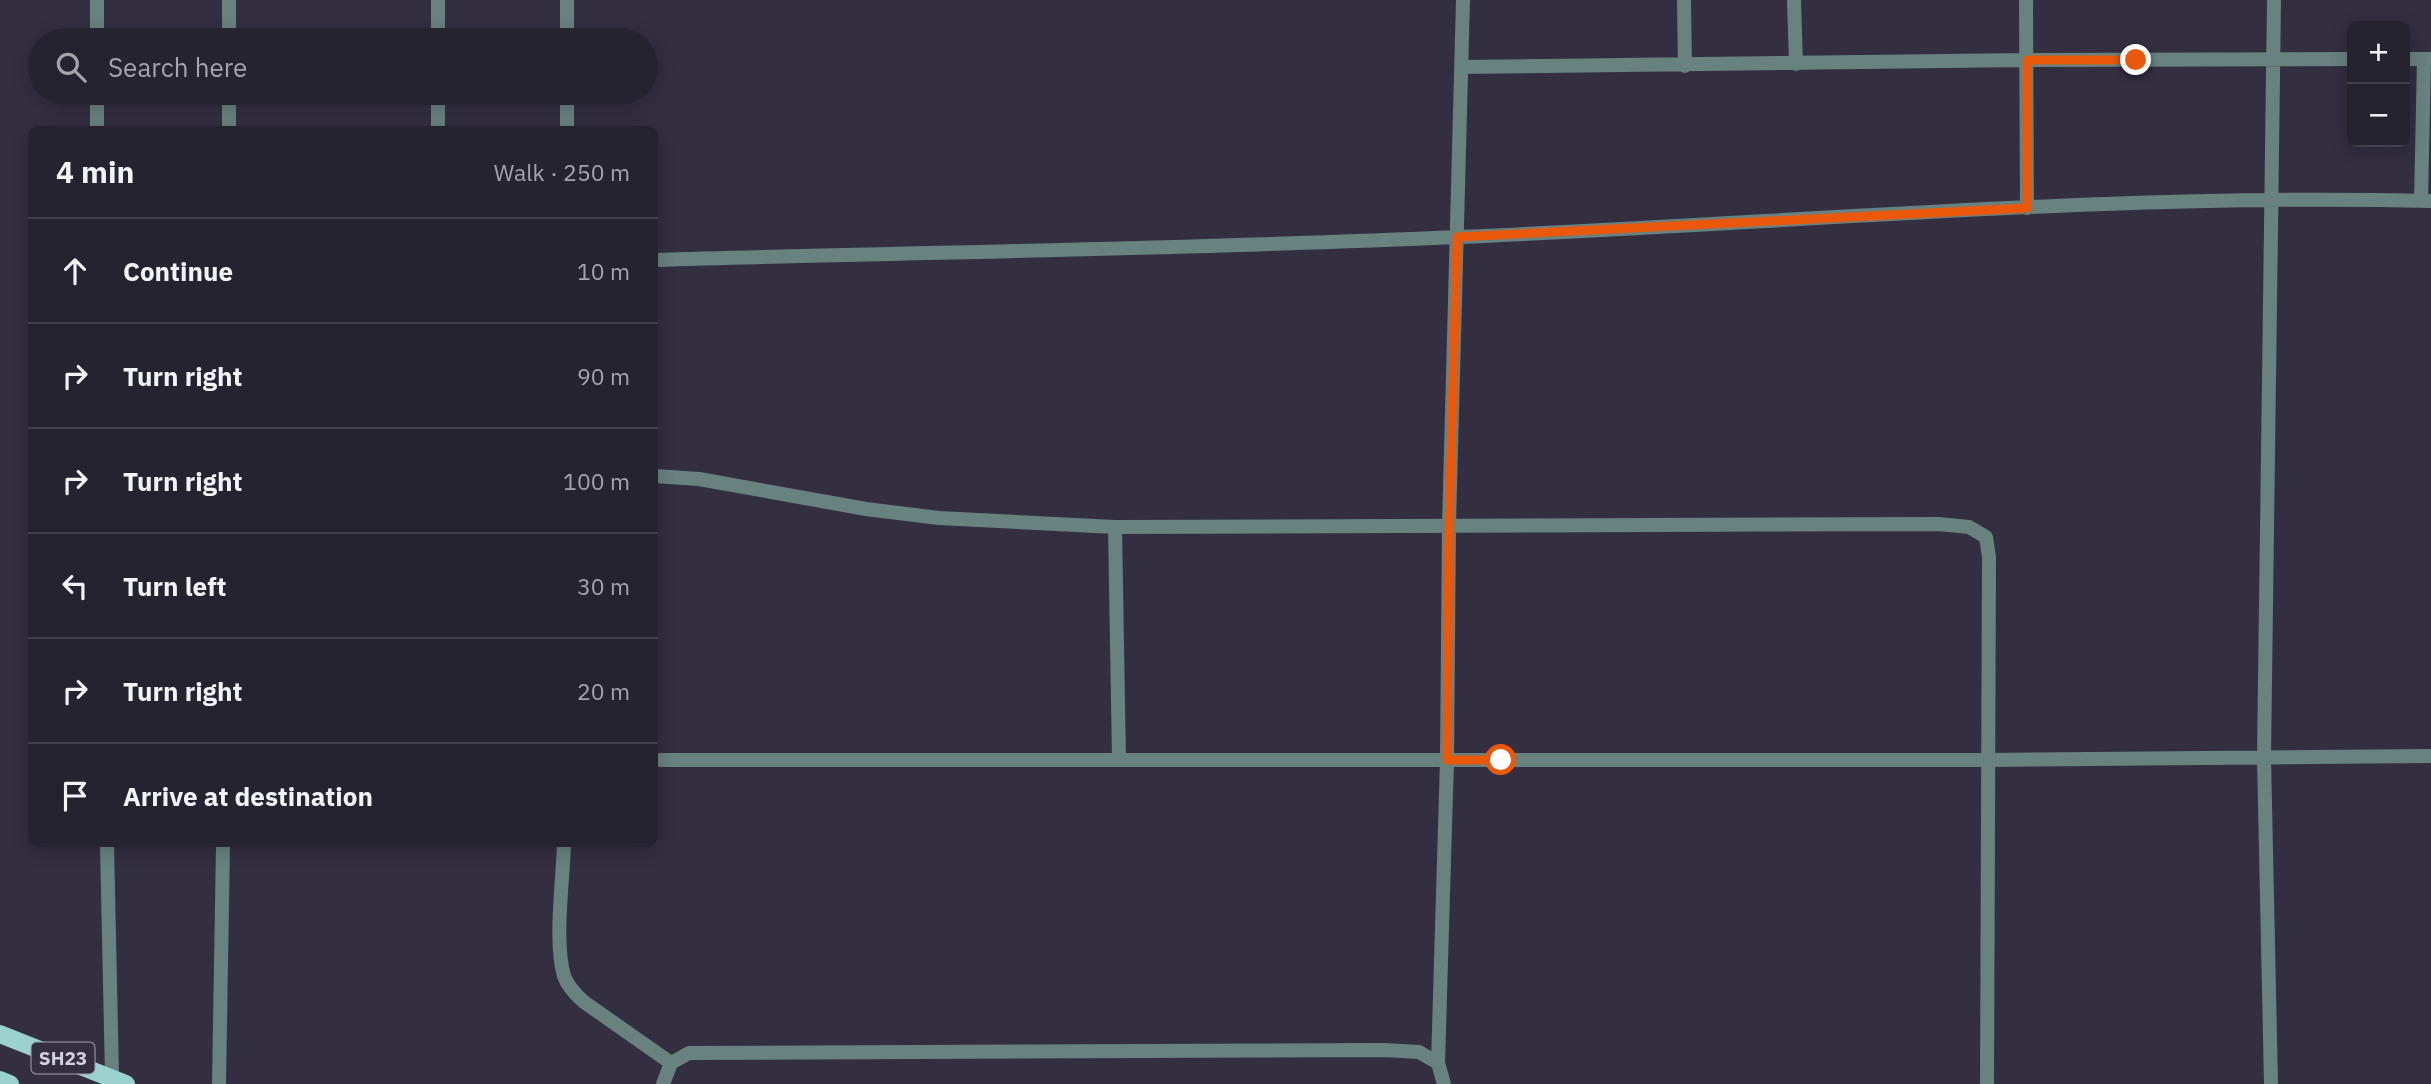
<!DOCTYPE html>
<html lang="en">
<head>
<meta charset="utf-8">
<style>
  body { margin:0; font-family:"IBM Plex Sans",sans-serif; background:#322f3d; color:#f1f3f6 }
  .controls { position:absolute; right:21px; top:21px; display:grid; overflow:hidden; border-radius:10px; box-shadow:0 4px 18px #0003 }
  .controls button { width:63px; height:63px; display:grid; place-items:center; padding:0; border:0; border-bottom:2px solid #42404d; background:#262331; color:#f1f3f6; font:35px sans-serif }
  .stop { position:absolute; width:21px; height:21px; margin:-16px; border:5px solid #ea580c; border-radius:50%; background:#fff }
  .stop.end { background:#ea580c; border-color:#fff; box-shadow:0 2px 7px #0008 }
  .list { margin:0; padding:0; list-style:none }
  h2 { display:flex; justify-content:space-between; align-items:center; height:91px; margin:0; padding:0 28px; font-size:30px }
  h2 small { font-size:23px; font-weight:400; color:#a4a4ab }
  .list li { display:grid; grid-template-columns:46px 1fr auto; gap:21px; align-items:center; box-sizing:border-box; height:105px; padding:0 28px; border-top:2px solid #42404d }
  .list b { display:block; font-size:26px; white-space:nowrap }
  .list em { font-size:23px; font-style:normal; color:#a4a4ab }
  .icon { flex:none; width:38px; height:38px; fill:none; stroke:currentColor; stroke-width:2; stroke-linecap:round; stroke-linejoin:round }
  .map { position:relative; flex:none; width:2431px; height:1084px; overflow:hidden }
  .search { position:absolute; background:#262331; box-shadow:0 4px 18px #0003; left:28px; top:28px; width:630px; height:77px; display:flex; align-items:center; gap:18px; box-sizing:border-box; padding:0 24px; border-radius:38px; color:#a4a4ab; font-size:26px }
  .panel { position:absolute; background:#262331; box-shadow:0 4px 18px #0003; left:28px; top:126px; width:630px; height:721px; border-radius:10px }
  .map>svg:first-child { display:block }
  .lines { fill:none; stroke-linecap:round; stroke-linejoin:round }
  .street { stroke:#688280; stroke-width:14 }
  .primary { stroke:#9bd1ce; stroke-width:18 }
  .route { stroke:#ea580c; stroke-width:9 }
  .labels { text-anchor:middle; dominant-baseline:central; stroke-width:6; stroke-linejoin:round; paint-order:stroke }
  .shield { fill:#332f41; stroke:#a3a0ae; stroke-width:2 }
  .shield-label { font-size:19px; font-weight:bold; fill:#d3d1dd }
</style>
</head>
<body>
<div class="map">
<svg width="2431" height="1084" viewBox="0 0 2431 1084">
  <rect width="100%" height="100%" fill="#332f41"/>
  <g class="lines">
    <path class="street" d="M97,0V40
      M438,0V40
      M567,0V40
      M1684,0L1685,66
      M1794,0L1796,64
      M2026,0L2027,208
      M229,40V0
      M2405,59H2431
      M1462,67L2027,60L2352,59
      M97,93V130
      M438,93V130
      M567,93V130
      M229,130V93
      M2421,201L2424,59
      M654,260C922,252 1191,249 1458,237C1782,224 2106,193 2431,201
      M654,476L699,479L866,509L939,518L1115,527L1939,524L1969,527L1986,537L1989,557L1987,1084
      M1115,527L1119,760
      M654,760H1987L2431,756
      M107,844L112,1077
      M564,844C563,881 554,941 564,976C568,987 576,995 584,1002L671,1063
      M1438,1063L1447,760L1449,525L1463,0
      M219,1084L223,844
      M663,1084L671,1063L689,1053L1384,1050L1419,1052L1438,1063L1444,1084
      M2271,1084L2264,757L2274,0"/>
    <path class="primary" d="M0,1034L126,1084
      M0,1080L10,1084"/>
  </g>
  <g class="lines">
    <path class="route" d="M1501,760H1447L1449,525L1457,237L2027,208V60H2136"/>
  </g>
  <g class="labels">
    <rect class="shield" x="31.5" y="1042.5" width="63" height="31" rx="5"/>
    <g class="shield-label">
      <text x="63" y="1058">SH23</text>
    </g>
  </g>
</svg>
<div class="controls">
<button>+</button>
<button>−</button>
</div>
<div class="stop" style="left:1501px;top:760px"></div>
<div class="stop end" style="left:2136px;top:60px"></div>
<div class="search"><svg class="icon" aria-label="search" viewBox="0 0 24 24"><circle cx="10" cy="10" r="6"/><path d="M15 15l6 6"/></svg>Search here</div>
<section class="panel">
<h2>4 min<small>Walk · 250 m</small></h2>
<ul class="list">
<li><svg class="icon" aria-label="ahead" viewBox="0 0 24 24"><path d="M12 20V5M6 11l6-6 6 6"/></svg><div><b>Continue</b></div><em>10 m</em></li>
<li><svg class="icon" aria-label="right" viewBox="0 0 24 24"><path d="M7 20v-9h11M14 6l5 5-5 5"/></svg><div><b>Turn right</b></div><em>90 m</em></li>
<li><svg class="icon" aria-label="right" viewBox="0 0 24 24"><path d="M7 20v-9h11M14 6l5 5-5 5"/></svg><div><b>Turn right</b></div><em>100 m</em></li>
<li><svg class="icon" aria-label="left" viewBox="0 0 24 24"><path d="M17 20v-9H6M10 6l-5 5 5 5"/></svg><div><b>Turn left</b></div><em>30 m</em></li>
<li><svg class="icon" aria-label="right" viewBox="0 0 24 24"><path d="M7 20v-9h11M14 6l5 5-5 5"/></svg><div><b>Turn right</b></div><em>20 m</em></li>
<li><svg class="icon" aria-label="arrive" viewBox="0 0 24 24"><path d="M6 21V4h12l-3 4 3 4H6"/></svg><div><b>Arrive at destination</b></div></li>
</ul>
</section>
</div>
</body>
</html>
